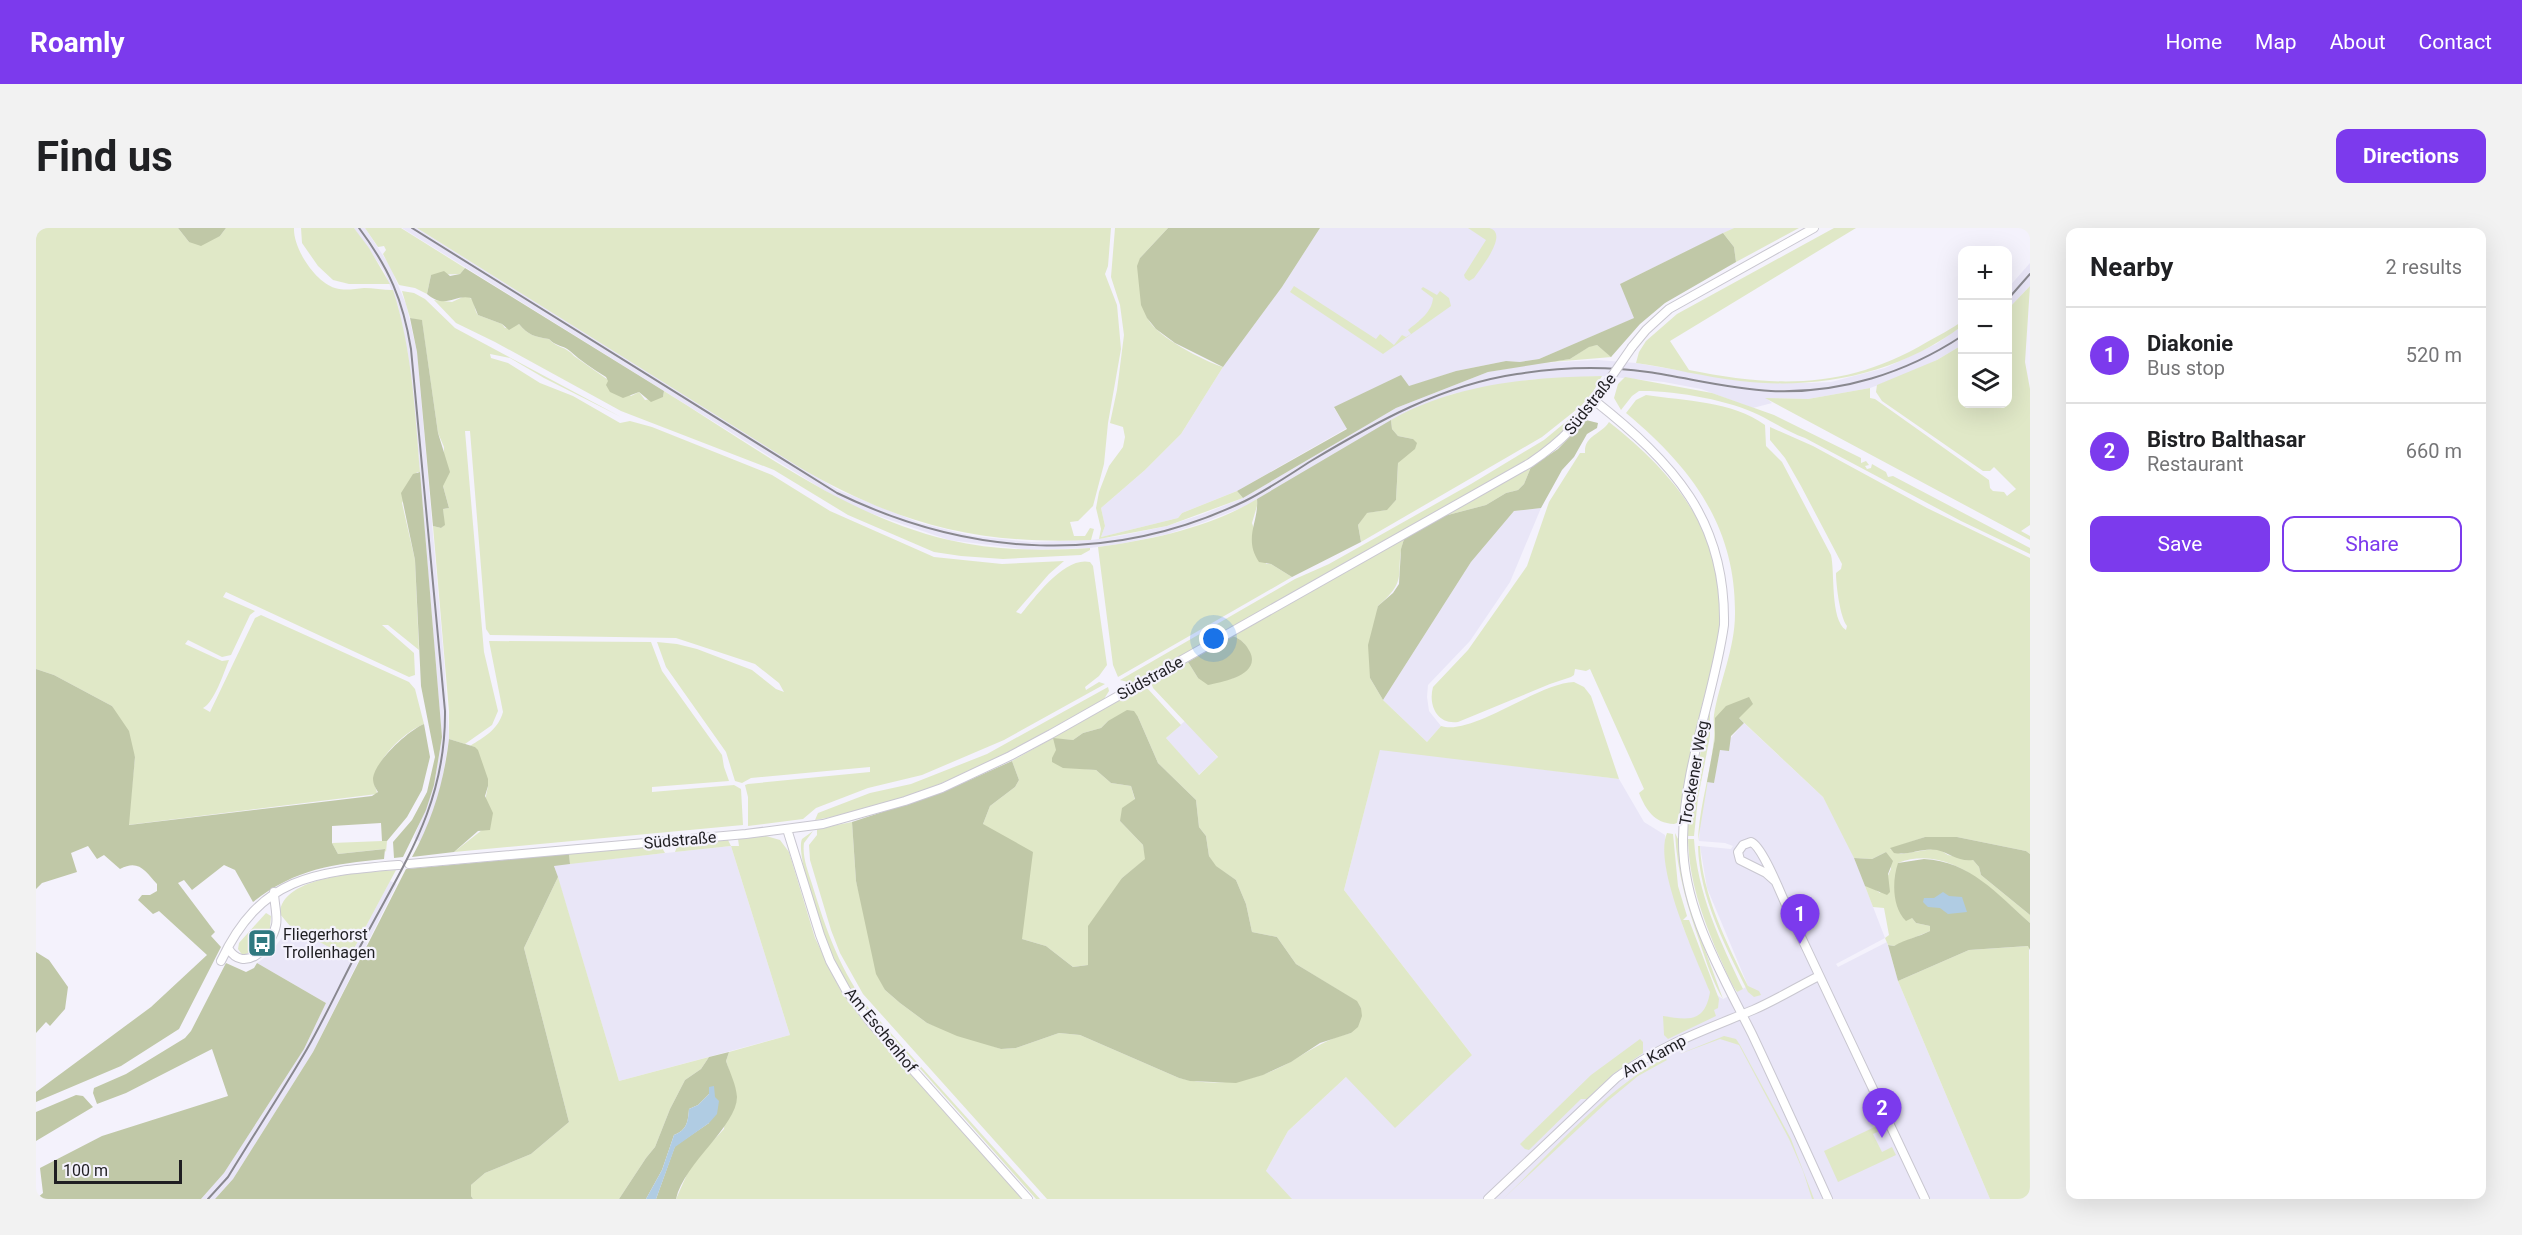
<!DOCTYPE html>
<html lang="en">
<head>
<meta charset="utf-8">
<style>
  body { margin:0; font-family:Roboto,sans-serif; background:#f2f2f2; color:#202124 }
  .controls { position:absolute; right:18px; top:18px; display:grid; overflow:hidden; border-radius:12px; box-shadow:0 6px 24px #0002 }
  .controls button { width:54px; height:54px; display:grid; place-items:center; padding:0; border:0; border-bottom:2px solid #e0e0e0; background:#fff; color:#202124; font:30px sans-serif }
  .scale { position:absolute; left:18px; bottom:15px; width:128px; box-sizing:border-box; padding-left:6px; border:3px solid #1f1e22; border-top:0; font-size:16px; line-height:21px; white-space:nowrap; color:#1f1e22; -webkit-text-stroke:4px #f4f2fc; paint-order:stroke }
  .you { position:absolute; left:1178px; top:411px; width:21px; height:21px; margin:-15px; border:4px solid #fff; border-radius:50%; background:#1a73e8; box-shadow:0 0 0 9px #1a73e833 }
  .badge { display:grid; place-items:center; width:39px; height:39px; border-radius:50%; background:#7c3aed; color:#fff; font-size:20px; font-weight:700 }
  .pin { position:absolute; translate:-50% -50px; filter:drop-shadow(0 2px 3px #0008) }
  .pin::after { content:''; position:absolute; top:32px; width:21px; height:18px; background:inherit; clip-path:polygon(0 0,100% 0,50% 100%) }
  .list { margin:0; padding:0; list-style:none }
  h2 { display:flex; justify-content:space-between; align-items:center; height:78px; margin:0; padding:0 24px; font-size:26px }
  h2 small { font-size:20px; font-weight:400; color:#757577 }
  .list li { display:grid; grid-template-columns:39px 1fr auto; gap:18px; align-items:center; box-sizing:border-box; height:96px; padding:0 24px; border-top:2px solid #e0e0e0 }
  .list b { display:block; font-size:22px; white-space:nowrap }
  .list p { margin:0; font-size:20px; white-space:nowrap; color:#757577 }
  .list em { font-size:20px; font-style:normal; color:#757577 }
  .actions { display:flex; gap:12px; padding:18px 24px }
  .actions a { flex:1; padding:14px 0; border:2px solid #7c3aed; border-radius:12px; text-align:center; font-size:21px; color:#7c3aed }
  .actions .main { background:#7c3aed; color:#fff }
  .icon { flex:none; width:33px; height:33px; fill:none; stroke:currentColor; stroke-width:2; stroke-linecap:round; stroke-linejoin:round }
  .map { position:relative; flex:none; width:1994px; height:971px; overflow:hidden; border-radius:12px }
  header { display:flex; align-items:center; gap:36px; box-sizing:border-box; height:84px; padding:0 30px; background:#7c3aed; color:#fff }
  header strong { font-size:28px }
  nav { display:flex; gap:33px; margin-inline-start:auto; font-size:21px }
  .intro { display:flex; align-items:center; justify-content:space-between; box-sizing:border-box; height:144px; padding:0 36px }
  h1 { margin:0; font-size:42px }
  .button { padding:15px 27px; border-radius:12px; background:#7c3aed; color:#fff; font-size:21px; font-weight:700 }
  main { display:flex; gap:36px; padding:0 36px }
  aside { flex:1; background:#fff; border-radius:12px; box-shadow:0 6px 24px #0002 }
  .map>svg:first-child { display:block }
  .built { fill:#e9e6f7 }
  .green { fill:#e0e8c7 }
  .forest { fill:#c0c8a7 }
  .water { fill:#b0cce3 }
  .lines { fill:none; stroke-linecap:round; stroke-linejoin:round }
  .street-casing { stroke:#c9c7d0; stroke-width:10 }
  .street { stroke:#fff; stroke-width:8 }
  .rail { stroke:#89888f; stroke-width:2 }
  .street-bridge-casing { stroke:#c9c7d0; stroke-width:10; stroke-linecap:butt }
  .street-bridge { stroke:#fff; stroke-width:8 }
  .labels { text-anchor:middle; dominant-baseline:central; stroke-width:4.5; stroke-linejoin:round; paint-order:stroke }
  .street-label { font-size:16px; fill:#1f1e22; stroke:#f4f2fc }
  .poi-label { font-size:16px; fill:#1f1e22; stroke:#f4f2fc; text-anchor:start }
</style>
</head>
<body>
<header>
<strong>Roamly</strong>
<nav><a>Home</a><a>Map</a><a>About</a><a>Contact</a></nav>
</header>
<div class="intro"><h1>Find us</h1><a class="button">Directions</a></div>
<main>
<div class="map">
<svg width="1994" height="971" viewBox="0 0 1994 971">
  <rect width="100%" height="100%" fill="#f4f2fc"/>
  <path class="built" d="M318,0H329L354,38L370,76L381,124L408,432L413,511L405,558L398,585L384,614L378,610L398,557L406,509L379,188L372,126L362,78L348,43Z
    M366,0H381L802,262L884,295L937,308L995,314L1055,312L1083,308L1131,298L1167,286L1207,270L1360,180L1452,144L1503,135L1561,132L1600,135L1705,153L1772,155L1795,154L1849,140L1900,116L1926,98V117L1901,132L1868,148L1834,160L1772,171L1730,170L1736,175L1717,180L1665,161L1628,154L1566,148L1492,152L1416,166L1363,188L1210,278L1169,294L1132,306L1084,316L1054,320L994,322L913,312L825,282L799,269Z
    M1284,0H1698L1584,56L1599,90L1503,131L1484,134L1470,133L1420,143L1372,159L1365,148L1298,180L1311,200L1201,263L1146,285L1142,290L1065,309L1069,298L1065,280L1109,242L1145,206L1187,139L1246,59Z
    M1994,35V58L1972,81V60Z
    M1505,280L1474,354L1434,413L1392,457L1391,469L1393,483L1405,498L1391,514L1347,472L1435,334L1478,283Z
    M1150,492L1182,530L1162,547L1130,510Z
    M1708,495L1787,569L1814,619L1849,710L1800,736L1802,739L1851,714L1862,753L1954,971H1206L1230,943L1252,903L1310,849L1436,827L1308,662L1344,521L1583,551L1608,594L1629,607L1630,639L1647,699L1674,763L1687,771L1712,758L1671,660L1664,618L1695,621L1697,618L1689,615L1663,613L1664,596L1671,554H1678L1684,522Z
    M695,618L754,807L583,853L518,637Z
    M354,653L361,656L277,824L197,951L179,971H165L188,945L268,821L290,775L221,735L234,726L254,698L313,730Z"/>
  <path class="green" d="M0,0H142L153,14L184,8L190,0H258C257,20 279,54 299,60C309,63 318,61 328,60C337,60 347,62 357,62C376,120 379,184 384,244H381L366,275L379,332L383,422L352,397H346L378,425L379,447L373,449L190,364L187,369L219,383L214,387L195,427L186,429L152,412L149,416L186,433L193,432C188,444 178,475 167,480L174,484L219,390L225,387L373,454L379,461L388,496C368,504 340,531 338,553C338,558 341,561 341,566L92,597L99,529L76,478L18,447L0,441Z
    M265,0H318L333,20L354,56H313L297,52L282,38L266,15Z
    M329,0H365L429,40L424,46L395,47L391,66L379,60L363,57L347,26L350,22L348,18L342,19Z
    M381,0H1075L1072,38L1069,46L1081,77L1085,121L1072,195L1068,236L1057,278L1042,293L1034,294L1038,308H1049L1054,300L1058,301L1055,312C941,317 861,296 763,239Z
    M1079,0H1132L1104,30C1106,43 1107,82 1112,91C1121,109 1168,133 1187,139L1145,206L1109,242L1065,280L1069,298L1065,309L1142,290L1146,285L1201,263L1207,270L1131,298L1063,311L1065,301L1060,280L1063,264L1073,238L1087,219L1089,209L1087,199L1074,195L1081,162L1088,107L1084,77L1075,49Z
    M1432,0C1438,0 1447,0 1453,0C1474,5 1444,41 1438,50L1433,53L1429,50L1428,47L1450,12Z
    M1698,0H1763L1700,34L1698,19L1687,5Z
    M1798,0H1820L1634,113L1653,142C1741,160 1812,161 1891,114C1903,107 1916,101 1926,93V98C1862,146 1783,162 1704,153C1669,149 1635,140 1600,135L1603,124L1610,113L1641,86Z
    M1258,58L1340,111L1344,106L1358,117L1366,107L1370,109L1375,106L1372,102C1383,93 1396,84 1397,70L1385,61L1387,59L1401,67L1404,63L1413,70L1415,78L1347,126L1254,64Z
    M1994,58L1989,134L1994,161V297L1985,303L1994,308V312L1729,170L1772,171L1834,160V170L1839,171L1953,252L1954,260L1957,263L1968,264L1971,268L1980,261L1958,239L1954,243H1947L1846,173L1840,164L1841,157L1901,132L1926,117V176H1972V81Z
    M366,63L378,65L389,71L419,100L585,189L508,150L474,130L454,126L455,130L472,135L504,155L537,168L584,195L594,193L616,199L736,247L794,283L898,329L966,336L1028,333L1013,346L980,384L985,386C999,369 1029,328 1054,334L1057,338L1071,437L1063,448L1049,459L1050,462L1063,454L1069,456L968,512L886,547L832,560L780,580L767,591L712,598V569L709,557L712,556L834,544V539L715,550L706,555L699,553L690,524L630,439L621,414L641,416L661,421L716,442L740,461L748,464L743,455L719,436L640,410L454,407L450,401L434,203H429L448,424L462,483L456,497L429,516L413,511V483L397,298L405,300L408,297L407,281L413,280L407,258L408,219L402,205L386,93L374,90Z
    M429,68C442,71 436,79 442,87L466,96L469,100L483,96C492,107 499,109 513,111C520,120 530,118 538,128L595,168L603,164L609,172L627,169L628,163C718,218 809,288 913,312C960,323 1007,323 1054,320V322L1045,327L967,331L925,328L898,324L812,287L738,242L585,183L459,114L420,95L398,72L416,74Z
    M1561,117L1576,129L1503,135L1534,131L1554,118Z
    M1566,148L1557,164L1545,178L1506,209L1325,314L1322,297L1330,285L1350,282L1360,272L1362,235L1377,211L1362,208L1356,201L1355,192C1418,156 1495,149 1566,148Z
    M1589,149L1676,165L1738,187L1825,230V235L1830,233L1833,237L1829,238L1831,241L1835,240L1836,236L1850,244L1852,249L1857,248L1994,320V326L1925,293L1769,210C1752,204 1739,195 1723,187C1694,172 1636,162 1603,163L1596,168L1585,182L1578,170L1582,156Z
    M1610,167C1649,173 1696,173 1729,197L1730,218L1746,234L1795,327C1799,344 1794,392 1810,402L1811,398C1804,389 1800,357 1800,345L1805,341L1806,336L1765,258L1749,230L1734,212V199L1777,218L1891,280L1994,330V626L1990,623L1921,609H1889L1854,621L1865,626L1897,621L1904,622L1912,627L1937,632L1943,639L1945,647L1994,687V695C1958,664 1915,615 1862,635L1876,690L1880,695L1894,698V703L1858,718L1852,717L1849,710L1853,707L1848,680L1837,679L1829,658H1834L1844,665L1855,641L1850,624L1836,631L1818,630L1787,569L1703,490L1679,491V510L1662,613C1663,578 1675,545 1678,510C1679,502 1677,495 1678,487C1683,455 1699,421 1699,386C1700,298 1655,239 1590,185L1600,172Z
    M1543,183L1545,184L1517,214L1492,232L1096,455L1084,452L1259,351L1293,336L1435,256L1508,212Z
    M1573,194C1640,247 1690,307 1684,397C1683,425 1673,451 1666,477C1657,516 1650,555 1644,594L1638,596C1618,595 1610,582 1603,565L1608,561L1554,441L1550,443L1539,441L1538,447L1535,449L1514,456L1422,494C1401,497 1392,477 1397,459L1432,422L1491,338L1513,274L1544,225H1549C1548,207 1565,207 1573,194Z
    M1495,239L1488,256L1482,262L1470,265L1450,277L1408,288Z
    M1221,271V278L1216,295L1230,336H1235L1256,349L1082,449L1077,437L1062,319C1115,312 1175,299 1221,271Z
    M1368,311C1357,345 1375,350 1342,378L1334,450L1347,472L1391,514L1405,498C1436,508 1502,455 1538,454L1548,459L1555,468L1583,551L1344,522L1308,662L1436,827L1359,900L1310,849L1252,903L1230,943L1256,971H1011L827,766L804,725L795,702L774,632L773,617L781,607V601L816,594L820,653L849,762L864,775L891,795L965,821L980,820L1023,805L1044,807L1143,850C1182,860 1222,853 1256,833C1276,821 1292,810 1315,805L1325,780L1320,773L1260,736L1241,709L1216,704L1210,676L1200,652L1179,638L1173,628L1170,608L1163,599L1160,572L1122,535L1102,489L1072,493L1065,500L1047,505L1037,512L1018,511L1027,539L1060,542L1075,555L1095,558L1099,572L1084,593L1107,617L1110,631L1086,650L1052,737L1037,739L1010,718L986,711L947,596L954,578L979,559L983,552L976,533L1105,460L1112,461L1145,497L1130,510L1163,547L1182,529L1117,460L1116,457L1117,452L1152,434L1162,450C1186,452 1198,457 1215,436C1213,422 1211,414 1197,408Z
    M453,413L615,414L626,443L686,527L688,539L693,553L616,559V564L698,557L705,561L707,597L418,624L446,602L456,585L449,573L452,558L439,519L434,518C448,509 462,502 467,484Z
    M1072,459L1073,463L1068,471C977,523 884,576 779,592L782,585L834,565L875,556L951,526Z
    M1674,482V508L1662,570L1658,608H1651L1655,568Z
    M777,603L768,615C766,629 772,643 776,656C790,702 805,745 835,783L1004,971H1000L817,765C810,753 802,740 797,728C788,709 759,627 766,611Z
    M1631,605L1637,606L1642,658L1651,688L1647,692H1653L1683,771L1682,780L1678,782L1680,788L1632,811L1628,807L1627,788C1652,792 1669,795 1674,764C1660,730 1617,638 1631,605Z
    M1639,605L1642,611L1644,636L1653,678L1687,771C1677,755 1670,733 1664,715C1651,678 1641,644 1639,605Z
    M730,608L744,612L753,624L779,710L806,765L831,798L987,971H640L656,935L688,901L693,842L690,833L693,824L754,807L695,618L639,624L642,616L692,612L695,618H703L702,611Z
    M1652,611H1658C1661,665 1684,713 1707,761L1701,764C1693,753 1688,738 1682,726C1666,688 1653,652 1652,611Z
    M346,613H351L350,624L348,621L302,626L296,615Z
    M625,618L629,625L534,636L533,626Z
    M1662,618H1664C1666,667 1691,715 1712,758L1723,763L1725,767L1718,769L1712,764C1690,719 1663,669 1662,618Z
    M360,642L313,730L254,698L244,686C244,647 332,644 360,642Z
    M522,649L583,853L673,829L665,841L649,852L634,881L619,919L610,930L583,971H437L435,968V957L449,945L495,926L533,894L488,720Z
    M230,685L235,688L234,700L228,713L224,710L220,714L224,717L207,728L202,721L203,715Z
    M1993,718L1994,971H1954L1862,753L1933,722Z
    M1688,808L1700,811L1704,817L1755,911L1778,971H1776L1767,943L1753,911L1703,817L1684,811L1641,827Z
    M1604,811L1607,814V825L1577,846L1551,871H1545L1493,922L1489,921L1484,916L1555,847Z
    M1629,830L1631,832L1602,848L1573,872L1467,971C1515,925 1571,859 1629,830Z
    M1845,896L1848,901L1837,906L1846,924L1856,919L1860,927L1802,954L1788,923Z"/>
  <path class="forest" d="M142,0H190L184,8L165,18L153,14Z
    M1132,0H1284L1246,59L1187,139L1139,115L1120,101L1111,90L1105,77L1101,38L1104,30Z
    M1687,5L1698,19L1700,34L1629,75L1604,96L1575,129L1561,117L1553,119L1534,131L1452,144L1360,180L1207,270L1201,263L1311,201L1298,179L1365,147L1373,158L1420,143L1470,133L1484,134L1503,131L1598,90L1584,56Z
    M429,40L628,163L627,169L615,174L603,164L587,170L574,164L570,157L572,153L570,149C557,141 545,133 534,123C527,117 519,118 513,111C499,109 492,107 483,96L473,102L466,96L442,87L435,70C418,66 410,82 391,66L395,47L408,43L414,48L424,46Z
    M374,90L386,92L402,205L414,244L407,258L413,280L407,281L409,297L405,300L397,298L381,124Z
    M1355,192L1356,201L1362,208L1377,211L1381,215L1379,221L1362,235L1360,272L1351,282L1331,285L1322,297L1325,314L1256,349L1235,336L1223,334C1207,310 1223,294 1221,271Z
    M1550,192L1562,195L1561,200L1551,206L1538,229L1526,242L1505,280L1478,283L1435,334L1347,472L1334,450L1332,417L1342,378L1357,365L1363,356L1365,321L1368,311L1408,288L1450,277L1470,265L1482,262L1488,256L1495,239L1522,221Z
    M384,244L406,509L398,557L390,582L367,629L358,630L357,614L376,592L391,564L399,529L385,458L379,332L365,265L377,246Z
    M1197,408C1205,411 1210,416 1214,424C1225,447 1187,454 1172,457L1162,450L1152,434Z
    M0,441L18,447L76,478L93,503L99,529L93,597L336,568L342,564C339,559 337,556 337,550C339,533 373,502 388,496L394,529L386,562L371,589L351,613H346L345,595L296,598V615L302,626L349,621L348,631C297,636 259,641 217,674L199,642L188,637L156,662L148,652L142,655L179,704L175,708L185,719L143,801L85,838L0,874V864L115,779L171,727L123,683L117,686L102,672L106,667H114L121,663V656C109,643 103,631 84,641L68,627L61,631L52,618L35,625L41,644L6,655L0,661Z
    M1713,469L1717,476L1703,490L1708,495L1695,508L1693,523L1684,522L1678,555L1671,554L1679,510V490L1690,478Z
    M1091,482L1098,483L1102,489L1122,535L1160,572L1163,599L1170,608L1173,628L1180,638L1200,652L1210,676L1216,704L1241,709L1260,736L1321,773L1325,780L1326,788L1322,799L1315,805L1284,815L1255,834L1227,847L1200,855L1154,853L1143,850L1044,807L1023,805L980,820L965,821L921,808L891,795L864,775L849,762L840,746L820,653L816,594L907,564L976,533L983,552L979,559L954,578L947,596L997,624L986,711L1010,718L1037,739L1052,737V698L1086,650L1109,631L1107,617L1084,593L1086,580L1099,571L1095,558L1075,555L1060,542L1027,540L1016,534V530L1020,522L1017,510L1037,512L1047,505L1065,500L1072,493Z
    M413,511L439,519L442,522L452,551V558L449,568L457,585L454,602L442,603L418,624L376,629C397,591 408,553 413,511Z
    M1889,609H1921L1990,623L1994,626V687L1945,647L1943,639L1937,632C1922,634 1914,625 1901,622C1887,619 1872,628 1858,625L1854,620Z
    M1850,624L1857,633L1852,646L1854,664L1851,667L1829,658L1818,630L1836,631Z
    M533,626L534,636L518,638L522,649L488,720L533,894L495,926L449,945L435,957V968L437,971H179L197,951L277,824L370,641Z
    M1888,631C1934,633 1961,666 1994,695V722L1992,718L1933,722L1862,753L1852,717L1858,718C1870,711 1882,709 1894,703V698L1880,695L1876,690L1870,693C1856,679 1856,653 1862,635Z
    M0,724L13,732L32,759L29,781L14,798L10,794L0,805Z
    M190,735L210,744L218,740L221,735L290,775L268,821L188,945L165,971H0L7,965L4,940L66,908L192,868L176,821L90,865L61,876L57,865L58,860L90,846L149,810L155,803Z
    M693,824L690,833C694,845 700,856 701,869C701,898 648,935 640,971H620L639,918L673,895V866L662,877L653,881C652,894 651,902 638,907L626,942L610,971H583L610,930L619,919L634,881L649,852L665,841L673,829Z
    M40,867L47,868L57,879L0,913V884Z"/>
  <path class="water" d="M1907,664L1913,668L1926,669L1931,684L1912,686L1904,680L1892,679L1887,674L1888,670H1898Z
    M678,858L679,869L683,873L681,886L673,895L639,919L620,971H610L626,942L638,907C651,902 652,894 653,881L662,877L673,866V859Z"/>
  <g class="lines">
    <g class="street-casing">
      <path id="street" d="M1596,119L1610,102L1633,81L1778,0
        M1559,173C1637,235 1690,291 1688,397C1678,468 1648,538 1647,611C1646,680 1686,746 1716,806C1742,861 1767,916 1792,971
        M751,601L784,707L794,733L810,762L835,795L992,971
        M373,636L710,606L787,596L869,573L906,560L974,528L1015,506L1494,235C1532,209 1543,193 1569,158
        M1739,653L1730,645L1704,632L1702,624L1707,617L1715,614C1726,618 1744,664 1750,677C1796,775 1842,873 1889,971
        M192,720C208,747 236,719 240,697C242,689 238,674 238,664
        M185,733C225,648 278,644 363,637
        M1452,971L1580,850C1622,818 1669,802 1717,782C1740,772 1761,759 1783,748"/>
    </g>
    <use href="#street" class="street"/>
    <path class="rail" d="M376,0L801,265C933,329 1074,338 1209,273C1231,262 1253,247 1275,233C1340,194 1406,157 1481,146C1525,139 1569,138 1612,144C1653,150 1694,161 1735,163C1804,166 1870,145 1926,108
      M1972,71L1994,46
      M172,971L192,949C218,906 246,864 271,821C291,786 307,750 326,715C368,635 410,577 409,483L375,121C367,72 353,40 323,0"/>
    <g class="street-bridge-casing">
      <path id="street-bridge" d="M1569,158L1596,119"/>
    </g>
    <use href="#street-bridge" class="street-bridge"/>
  </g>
  <defs>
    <g id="bus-square" transform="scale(1.5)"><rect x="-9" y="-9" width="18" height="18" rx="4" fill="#307980" stroke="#f4f2fc"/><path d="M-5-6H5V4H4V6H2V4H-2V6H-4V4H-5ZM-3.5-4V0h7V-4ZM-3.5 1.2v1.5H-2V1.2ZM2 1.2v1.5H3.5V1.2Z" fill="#fff"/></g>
  </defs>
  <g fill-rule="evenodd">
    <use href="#bus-square" x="226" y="715"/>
  </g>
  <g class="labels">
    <g class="street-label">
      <text transform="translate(1554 176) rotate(-52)">Südstraße</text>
      <text transform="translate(1114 450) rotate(-29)">Südstraße</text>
      <text transform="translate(1658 545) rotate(-80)">Trockener Weg</text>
      <text transform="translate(644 612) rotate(-5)">Südstraße</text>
      <text transform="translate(845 802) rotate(51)">Am Eschenhof</text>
      <text transform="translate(1618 828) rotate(-29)">Am Kamp</text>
    </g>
    <g class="poi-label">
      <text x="247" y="706">Fliegerhorst<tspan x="247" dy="18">Trollenhagen</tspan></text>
    </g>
  </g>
</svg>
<div class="controls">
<button>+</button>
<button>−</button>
<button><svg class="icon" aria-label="layers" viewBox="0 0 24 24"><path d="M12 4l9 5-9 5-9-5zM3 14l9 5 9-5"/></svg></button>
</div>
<div class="scale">100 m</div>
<div class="you"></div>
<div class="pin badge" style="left:1764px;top:716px">1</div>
<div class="pin badge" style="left:1846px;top:910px">2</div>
</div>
<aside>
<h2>Nearby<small>2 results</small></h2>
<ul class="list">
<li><span class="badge">1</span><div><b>Diakonie</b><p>Bus stop</p></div><em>520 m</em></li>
<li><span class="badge">2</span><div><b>Bistro Balthasar</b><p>Restaurant</p></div><em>660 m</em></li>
</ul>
<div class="actions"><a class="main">Save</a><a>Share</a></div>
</aside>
</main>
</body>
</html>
